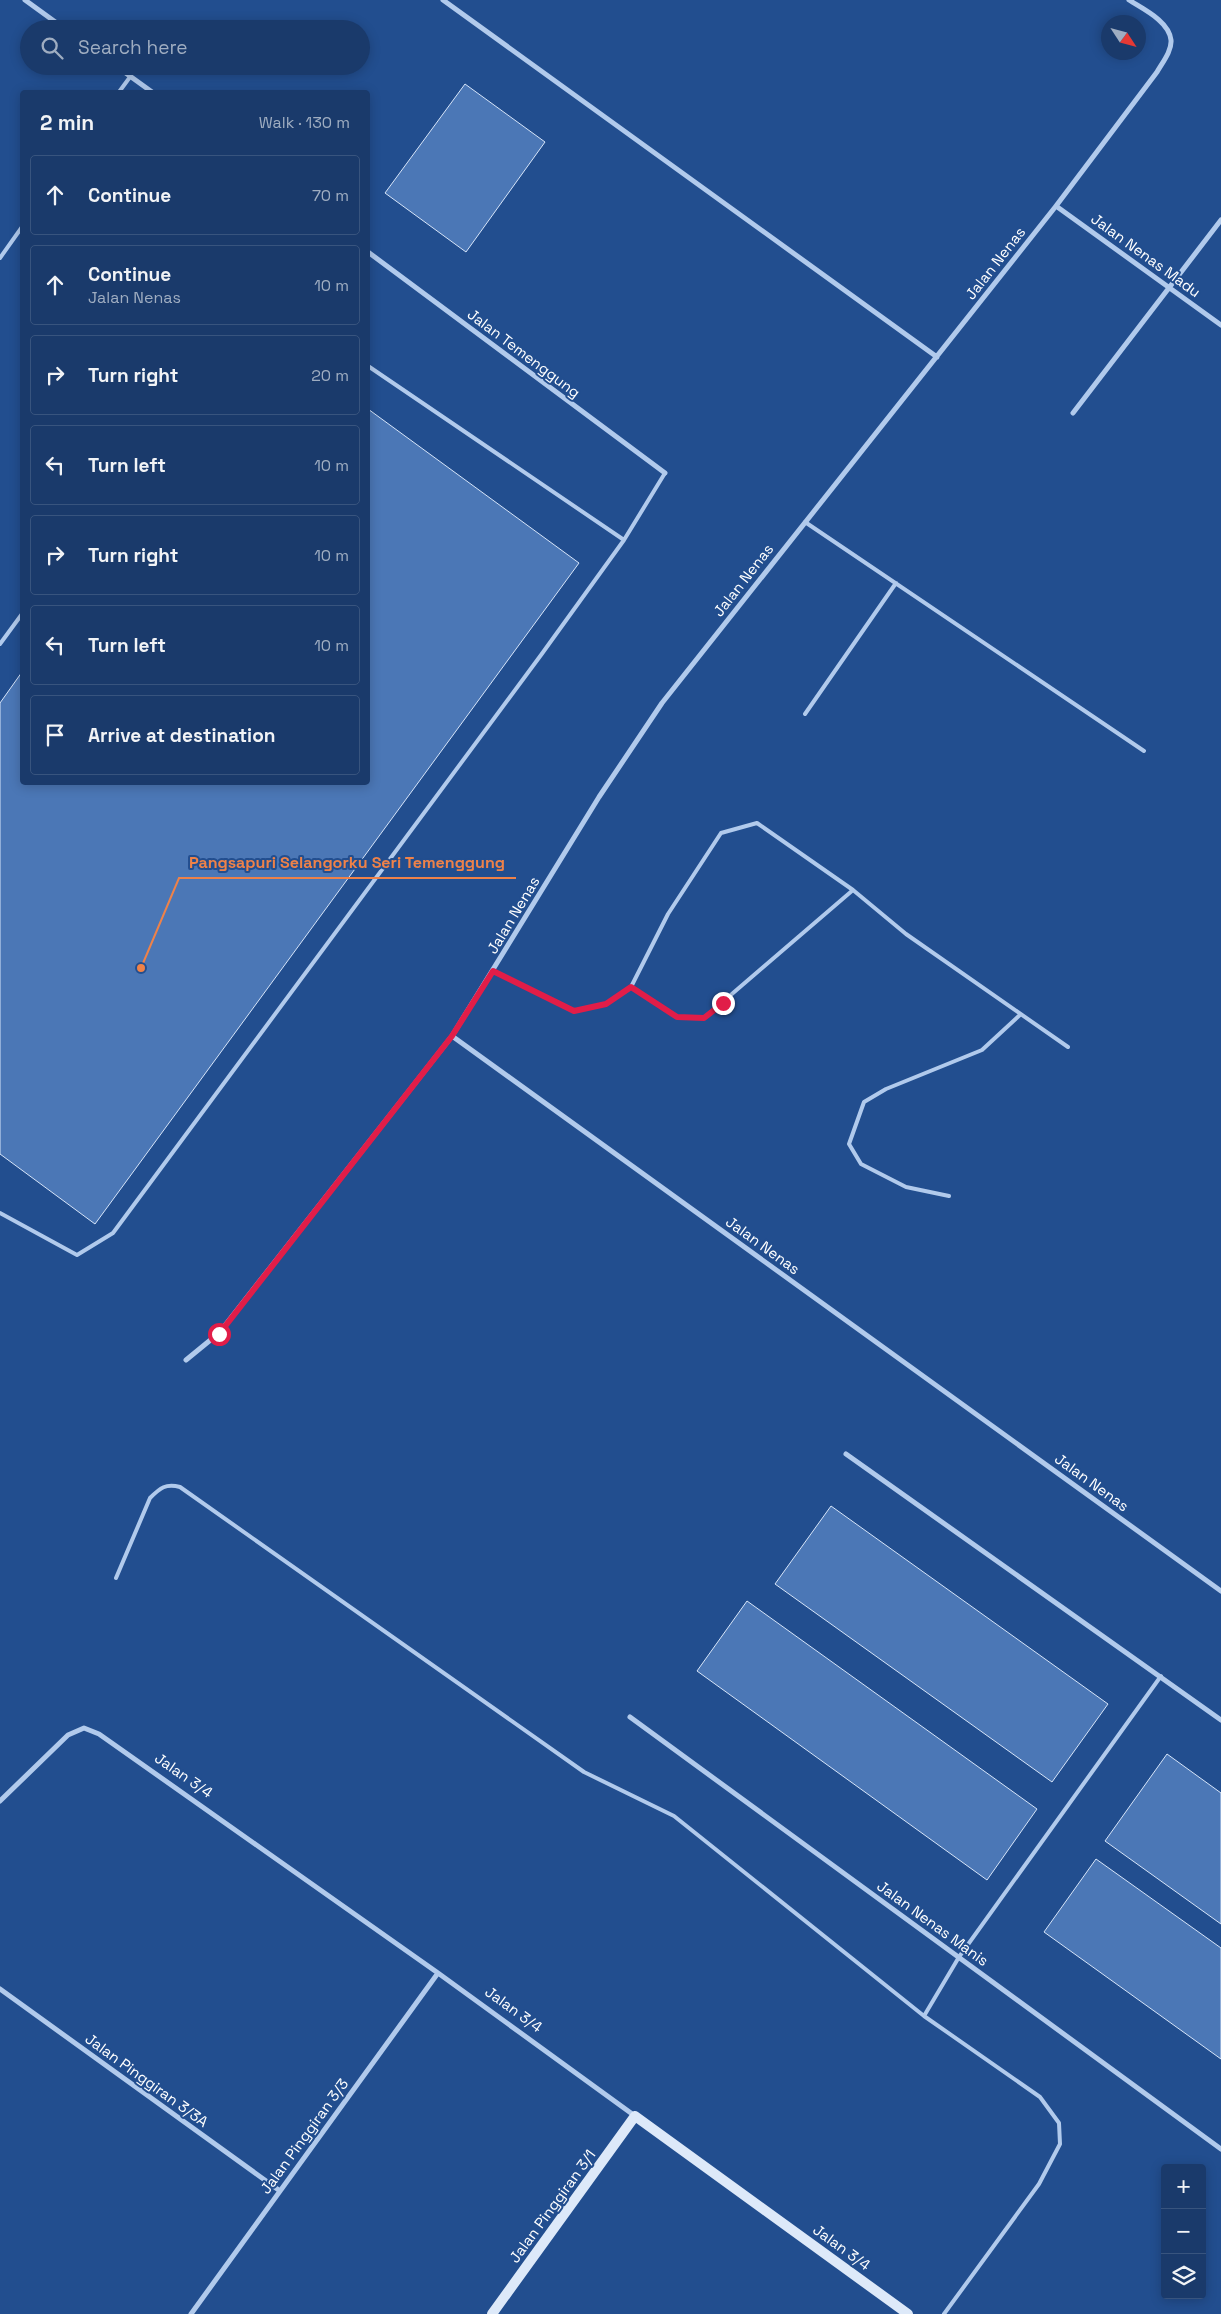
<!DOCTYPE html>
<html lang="en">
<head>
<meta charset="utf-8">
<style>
  body { margin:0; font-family:"Space Grotesk",sans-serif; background:#234171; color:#f1f3f6 }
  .controls { position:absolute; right:15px; bottom:15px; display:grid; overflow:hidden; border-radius:5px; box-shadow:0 2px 12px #0003 }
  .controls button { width:45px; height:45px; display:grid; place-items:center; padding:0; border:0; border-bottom:1px solid #38547e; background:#1a3a6b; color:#f1f3f6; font:25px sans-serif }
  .compass { position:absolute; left:1101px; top:15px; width:45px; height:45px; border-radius:50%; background:#1a3a6b; box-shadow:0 2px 12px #0003; rotate:126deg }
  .stop { position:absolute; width:15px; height:15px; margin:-11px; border:4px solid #e11d48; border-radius:50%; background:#fff }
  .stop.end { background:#e11d48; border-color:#fff; box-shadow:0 1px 5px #0008 }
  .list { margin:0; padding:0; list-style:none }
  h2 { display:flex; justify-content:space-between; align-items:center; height:65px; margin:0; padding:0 20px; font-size:21px }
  h2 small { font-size:16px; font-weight:400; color:#9fadc1 }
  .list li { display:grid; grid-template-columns:32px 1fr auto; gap:15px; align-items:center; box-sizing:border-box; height:80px; margin:0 10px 10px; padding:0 10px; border:1px solid #38547e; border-radius:5px }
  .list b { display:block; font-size:19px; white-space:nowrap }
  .list p { margin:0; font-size:16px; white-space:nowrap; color:#9fadc1 }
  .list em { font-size:16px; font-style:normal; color:#9fadc1 }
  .icon { flex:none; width:28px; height:28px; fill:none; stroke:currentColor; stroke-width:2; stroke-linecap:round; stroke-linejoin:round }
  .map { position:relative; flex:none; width:1221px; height:2314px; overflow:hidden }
  .search { position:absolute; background:#1a3a6b; box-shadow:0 2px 12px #0003; left:20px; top:20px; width:350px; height:55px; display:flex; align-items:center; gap:12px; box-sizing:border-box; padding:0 18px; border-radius:28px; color:#9fadc1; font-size:19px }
  .panel { position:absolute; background:#1a3a6b; box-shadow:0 2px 12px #0003; left:20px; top:90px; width:350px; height:695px; border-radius:5px }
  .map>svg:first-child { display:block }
  .building { fill:#4b77b6; stroke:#d7e5f9 }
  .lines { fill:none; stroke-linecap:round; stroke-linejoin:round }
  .lane { stroke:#b1caec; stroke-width:4 }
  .street { stroke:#b1caec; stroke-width:5 }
  .secondary { stroke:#dde9f9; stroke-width:10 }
  .route { stroke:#e11d48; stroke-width:6 }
  .labels { text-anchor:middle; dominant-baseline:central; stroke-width:4; stroke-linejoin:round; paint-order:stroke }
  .street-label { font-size:15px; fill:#fff; stroke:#224e8f }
  .leader { fill:none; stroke:#ee8249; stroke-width:2 }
  .callout-dot { fill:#ee8249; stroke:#224e8f; stroke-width:2 }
  .callout-label { font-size:16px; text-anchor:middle; font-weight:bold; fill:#ee8249; stroke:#224e8f; stroke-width:4; stroke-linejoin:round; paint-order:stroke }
</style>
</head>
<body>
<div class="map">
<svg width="1221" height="2314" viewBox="0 0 1221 2314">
  <rect width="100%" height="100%" fill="#224e8f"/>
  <path class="building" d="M465,84L545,142L466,252L385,193Z
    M368,409L579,563L95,1224L0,1154V703L22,672V782H368Z
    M831,1506L1108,1704L1052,1782L775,1584Z
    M747,1601L1037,1809L987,1880L697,1671Z
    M1167,1754L1221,1793V1924L1105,1841Z
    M1096,1859L1221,1948V2059L1044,1932Z"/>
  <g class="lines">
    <path class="lane" d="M119,92L130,77
      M0,258L22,227
      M805,522L1144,751
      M624,540L665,473
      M0,644L22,614
      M805,714L896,583
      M493,971L574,1011L606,1004L631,987L668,914L721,833L757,823L853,890L906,934L1068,1047
      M631,987L677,1017L704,1018L853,890
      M949,1196L906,1187L861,1164L849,1144L864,1102L886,1089L982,1050L1021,1014
      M0,1213L77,1255L113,1233L541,655L624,540L368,366
      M116,1578L150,1498C160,1488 166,1483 180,1487L584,1772L674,1816L924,2016L1040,2097L1059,2123L1060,2144L1039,2184L944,2314
      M924,2016L959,1957L1161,1676"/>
    <path class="street" d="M25,0L65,29
      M443,0L937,357
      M116,66L152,92
      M1056,206L1221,325
      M368,252L665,473
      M1073,413L1221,220
      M452,1036L1221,1591
      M186,1360L219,1333L452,1036L599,797L662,703L1056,206L1157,72C1162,63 1172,51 1171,40C1169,21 1143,9 1129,0
      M846,1454L1221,1720
      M630,1717L1221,2149
      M0,1801L68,1735L84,1728L99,1734L438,1973L635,2116
      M0,1989L280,2191
      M191,2314L438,1973"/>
    <path class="secondary" d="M492,2314L635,2116L908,2314"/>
  </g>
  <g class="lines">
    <path class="route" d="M219,1334L452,1036L493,971L574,1011L606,1004L631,987L677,1017L704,1018L723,1003"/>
  </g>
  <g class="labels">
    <g class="street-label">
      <text transform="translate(1146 255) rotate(36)">Jalan Nenas Madu</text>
      <text transform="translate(995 263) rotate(-52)">Jalan Nenas</text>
      <text transform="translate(524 353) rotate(37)">Jalan Temenggung</text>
      <text transform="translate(743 580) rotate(-52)">Jalan Nenas</text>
      <text transform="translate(513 915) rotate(-59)">Jalan Nenas</text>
      <text transform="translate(763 1245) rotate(36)">Jalan Nenas</text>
      <text transform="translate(1092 1482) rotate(36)">Jalan Nenas</text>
      <text transform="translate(184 1775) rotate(35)">Jalan 3/4</text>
      <text transform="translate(933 1923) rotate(36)">Jalan Nenas Manis</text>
      <text transform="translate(514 2009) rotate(36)">Jalan 3/4</text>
      <text transform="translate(147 2080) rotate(36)">Jalan Pinggiran 3/3A</text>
      <text transform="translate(304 2136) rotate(-54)">Jalan Pinggiran 3/3</text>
      <text transform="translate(552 2206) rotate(-54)">Jalan Pinggiran 3/1</text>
      <text transform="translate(842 2247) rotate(36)">Jalan 3/4</text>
    </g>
  </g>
  <path class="leader" d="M141 968L179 878H516"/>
  <circle class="callout-dot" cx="141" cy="968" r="5"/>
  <g class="callout-label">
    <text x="347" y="868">Pangsapuri Selangorku Seri Temenggung</text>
  </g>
</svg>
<div class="controls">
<button>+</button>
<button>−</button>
<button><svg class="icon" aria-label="layers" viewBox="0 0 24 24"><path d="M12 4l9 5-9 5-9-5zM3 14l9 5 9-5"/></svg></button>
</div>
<svg class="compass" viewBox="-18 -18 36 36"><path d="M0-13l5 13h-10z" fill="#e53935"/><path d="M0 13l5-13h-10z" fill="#9fadc1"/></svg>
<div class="stop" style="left:219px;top:1334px"></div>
<div class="stop end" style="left:723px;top:1003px"></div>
<div class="search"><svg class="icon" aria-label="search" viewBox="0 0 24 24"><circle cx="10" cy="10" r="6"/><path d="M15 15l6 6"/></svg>Search here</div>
<section class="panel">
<h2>2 min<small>Walk · 130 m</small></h2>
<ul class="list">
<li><svg class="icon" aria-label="ahead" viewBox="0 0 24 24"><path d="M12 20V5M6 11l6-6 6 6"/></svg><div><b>Continue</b></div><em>70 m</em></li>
<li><svg class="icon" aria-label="ahead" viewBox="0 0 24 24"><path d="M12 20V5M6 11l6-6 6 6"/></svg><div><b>Continue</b><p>Jalan Nenas</p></div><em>10 m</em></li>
<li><svg class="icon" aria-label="right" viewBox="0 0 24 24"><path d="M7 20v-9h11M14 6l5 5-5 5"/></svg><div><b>Turn right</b></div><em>20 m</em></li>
<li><svg class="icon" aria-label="left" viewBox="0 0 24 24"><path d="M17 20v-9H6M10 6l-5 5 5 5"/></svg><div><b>Turn left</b></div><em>10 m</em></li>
<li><svg class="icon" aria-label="right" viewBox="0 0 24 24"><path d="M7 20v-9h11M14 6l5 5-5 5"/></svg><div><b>Turn right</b></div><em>10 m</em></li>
<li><svg class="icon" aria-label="left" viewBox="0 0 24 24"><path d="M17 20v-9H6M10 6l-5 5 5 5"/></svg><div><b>Turn left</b></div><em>10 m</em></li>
<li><svg class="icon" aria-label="arrive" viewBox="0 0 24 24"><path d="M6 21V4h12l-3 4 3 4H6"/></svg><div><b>Arrive at destination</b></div></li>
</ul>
</section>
</div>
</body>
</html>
